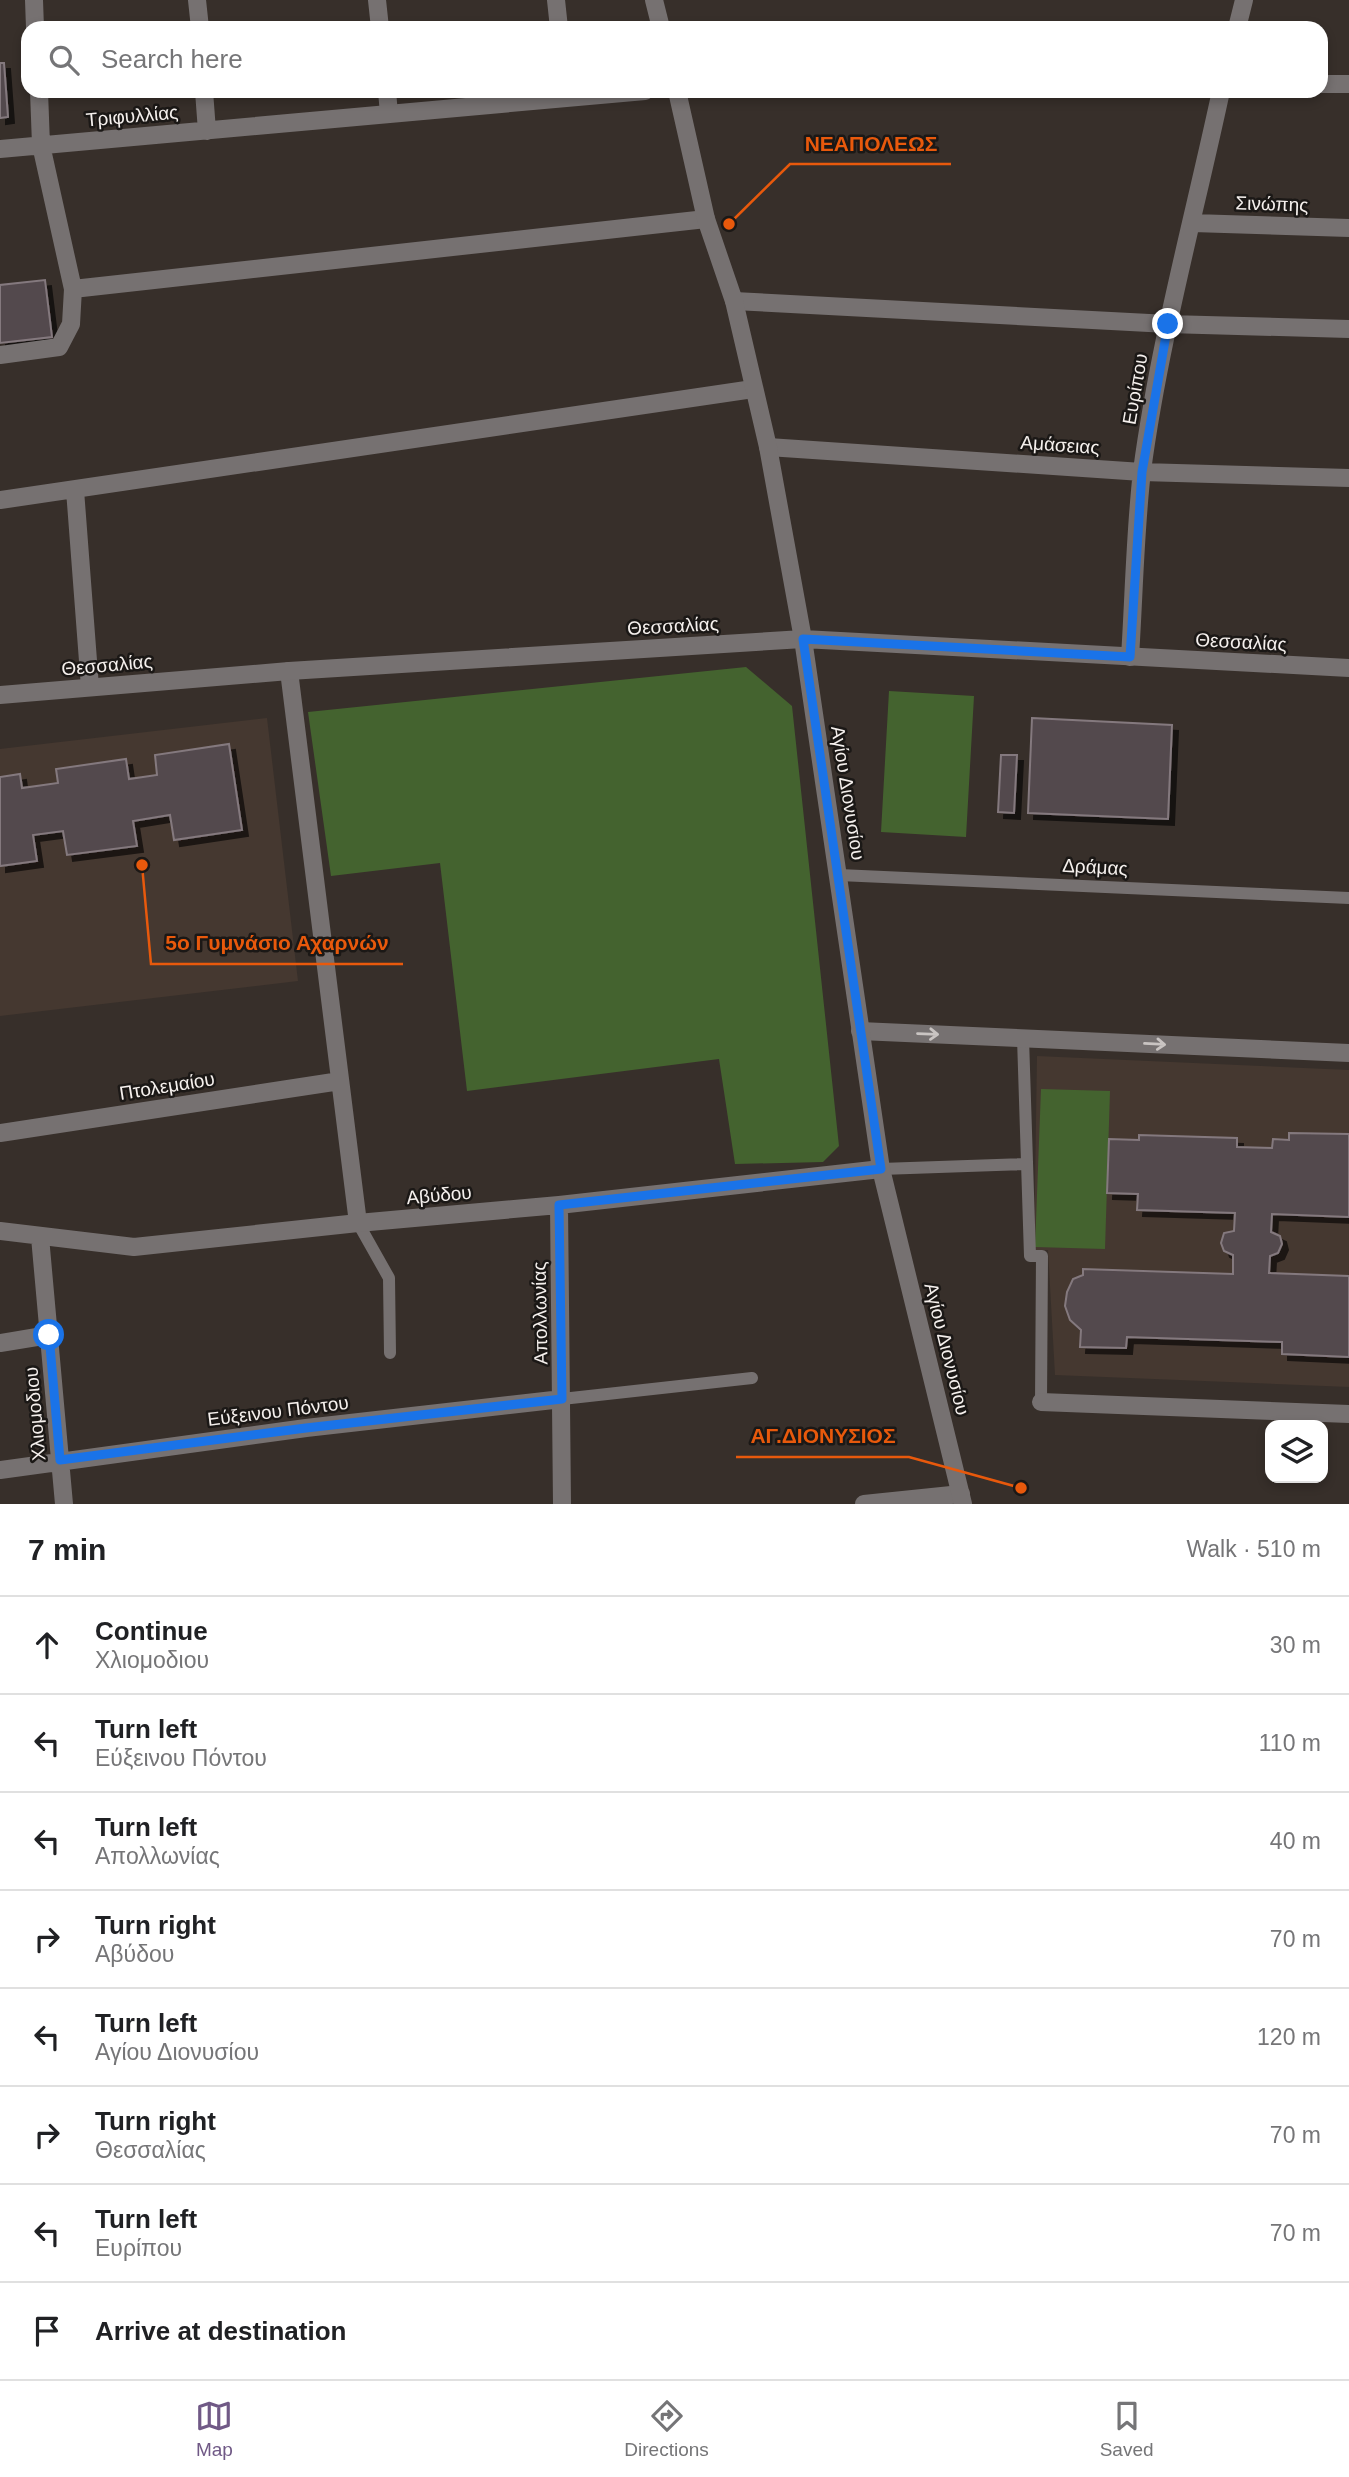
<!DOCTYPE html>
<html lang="en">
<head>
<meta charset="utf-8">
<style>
  body { margin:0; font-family:Arial,sans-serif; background:#f2f2f2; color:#202124 }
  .controls { position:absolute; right:21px; bottom:21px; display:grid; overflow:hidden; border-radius:14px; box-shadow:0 4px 10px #0003 }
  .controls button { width:63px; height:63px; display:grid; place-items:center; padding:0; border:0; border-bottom:2px solid #e0e0e0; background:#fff; color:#202124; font:35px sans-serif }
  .stop { position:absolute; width:21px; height:21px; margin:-16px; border:5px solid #1a73e8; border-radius:50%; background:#fff }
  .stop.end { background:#1a73e8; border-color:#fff; box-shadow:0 2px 7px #0008 }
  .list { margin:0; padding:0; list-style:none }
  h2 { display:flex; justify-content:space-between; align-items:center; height:91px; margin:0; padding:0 28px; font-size:30px }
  h2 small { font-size:23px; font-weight:400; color:#757577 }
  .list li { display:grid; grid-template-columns:46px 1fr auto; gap:21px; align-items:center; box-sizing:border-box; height:98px; padding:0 28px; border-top:2px solid #e0e0e0 }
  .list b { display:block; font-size:26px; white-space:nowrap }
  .list p { margin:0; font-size:23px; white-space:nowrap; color:#757577 }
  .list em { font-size:23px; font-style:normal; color:#757577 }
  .icon { flex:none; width:38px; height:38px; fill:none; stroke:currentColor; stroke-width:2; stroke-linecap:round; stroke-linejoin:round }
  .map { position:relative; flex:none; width:1349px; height:1504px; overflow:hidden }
  .search { position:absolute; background:#fff; box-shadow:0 4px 10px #0003; left:21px; right:21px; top:21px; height:77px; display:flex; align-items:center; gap:18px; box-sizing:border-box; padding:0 24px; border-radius:21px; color:#757577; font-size:26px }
  .sheet { height:875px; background:#fff }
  nav { display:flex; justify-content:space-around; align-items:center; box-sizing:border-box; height:98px; border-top:2px solid #e0e0e0; background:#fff; font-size:19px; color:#757577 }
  nav a { display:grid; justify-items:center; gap:4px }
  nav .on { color:#705986 }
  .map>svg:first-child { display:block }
  .built { fill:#453830 }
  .green { fill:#44632f }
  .building { fill:#53494d; stroke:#84797e; stroke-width:2; filter:url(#shadow) }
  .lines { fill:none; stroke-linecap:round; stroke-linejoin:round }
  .service { stroke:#767171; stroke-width:12 }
  .minor { stroke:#767171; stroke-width:18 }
  .tertiary { stroke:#767171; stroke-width:18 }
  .oneway { stroke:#c9c4c2 }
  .route { stroke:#1a73e8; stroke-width:9 }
  .labels { text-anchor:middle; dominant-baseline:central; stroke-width:5; stroke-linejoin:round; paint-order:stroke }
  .street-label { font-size:19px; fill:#f5f0ed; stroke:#1b1816 }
  .leader { fill:none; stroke:#e8590c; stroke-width:2.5 }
  .callout-dot { fill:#e8590c; stroke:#1b1816; stroke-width:2.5 }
  .callout-label { font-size:21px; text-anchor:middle; font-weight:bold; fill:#e8590c; stroke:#1b1816; stroke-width:5; stroke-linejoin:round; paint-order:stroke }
</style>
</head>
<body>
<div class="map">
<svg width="1349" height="1504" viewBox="0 0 1349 1504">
  <defs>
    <filter id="shadow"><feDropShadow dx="6" dy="6" stdDeviation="0" flood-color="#0009"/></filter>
  </defs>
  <rect width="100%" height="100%" fill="#372f2a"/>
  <path class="built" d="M267,718L298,981L0,1016V749Z
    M1037,1056L1349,1070V1387L1055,1375L1048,1250L1034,1251Z"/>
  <path class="green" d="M746,667L792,706L839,1146L823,1162L735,1164L719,1059L467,1091L440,863L331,876L308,712Z
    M889,691L974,696L966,837L881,832Z
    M1041,1089L1110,1091L1105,1249L1035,1247Z"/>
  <path class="building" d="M0,63H4L8,117L0,118Z
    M45,280L52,337L0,343V285Z
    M1032,718L1172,725L1168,819L1028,813Z
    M229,744L242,830L174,840L170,815L133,821L137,846L67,855L63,831L33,835L37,861L0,866V777L20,774L22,788L58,783L56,769L126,759L129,779L157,775L155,755Z
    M1001,755H1017L1014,813L998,812Z
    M1289,1133L1349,1134V1217L1272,1214L1271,1232L1280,1236L1282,1244L1278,1253L1270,1256L1269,1273L1349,1276V1357L1282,1354V1342L1127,1337L1126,1348L1080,1347L1081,1330L1070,1320L1065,1306L1067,1292L1073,1279L1083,1275V1269L1233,1274V1255L1224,1251L1221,1243L1224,1233L1234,1231L1235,1213L1137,1210L1138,1194L1107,1193L1109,1139L1139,1140V1135L1237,1138V1147L1272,1148L1273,1139L1289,1140Z"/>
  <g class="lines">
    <path class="service" d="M839,875L1349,898
      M1023,1038L1030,1256H1042L1041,1402
      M881,1169L1026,1164
      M358,1223L389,1278L390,1353
      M562,1399L752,1378"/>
    <path class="minor" d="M34,0L35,28
      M197,0L200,28
      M377,0L380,28
      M556,0L559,28
      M1237,28L1244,0
      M1321,84H1349
      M204,91L207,131
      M387,91L389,114
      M0,149L645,91
      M1193,223L1349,228
      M73,289L706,219
      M734,301L1168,324L1349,329
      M0,355L59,347L71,324L73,289L41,145L39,91
      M768,447L1142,472L1349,478
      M75,490L90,687
      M0,500L753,389
      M1130,657C1134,595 1135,532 1142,471C1159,343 1194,217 1221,91
      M289,671L358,1223
      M860,1031L1349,1053
      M0,1133L340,1081
      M559,1205L562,1504
      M0,1231L134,1247L358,1223L559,1205L881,1169
      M40,1237L64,1504
      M0,1343L49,1335
      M1041,1402L1349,1414
      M0,1470L306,1428L562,1399
      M864,1504L961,1494"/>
    <path class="tertiary" d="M654,0L661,28
      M677,91L706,219L734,301L768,447L803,639L881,1169L963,1504
      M0,695L289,671L803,639L1349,668"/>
  </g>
  <defs><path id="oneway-shaft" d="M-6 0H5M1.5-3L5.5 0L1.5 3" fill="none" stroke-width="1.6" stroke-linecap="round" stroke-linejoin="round" transform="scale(1.75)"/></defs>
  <g class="oneway">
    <use href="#oneway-shaft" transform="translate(928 1034) rotate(2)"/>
    <use href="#oneway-shaft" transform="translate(1155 1044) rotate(3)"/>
  </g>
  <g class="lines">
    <path class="route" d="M49,1335L60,1460L306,1428L562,1399L559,1205L881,1169L803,639L1130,657L1142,472L1168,324"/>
  </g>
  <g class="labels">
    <g class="street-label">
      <text transform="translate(132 116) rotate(-5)">Τριφυλλίας</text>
      <text transform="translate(1272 204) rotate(2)">Σινώπης</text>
      <text transform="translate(1135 389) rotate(-80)">Ευρίπου</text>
      <text transform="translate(1060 445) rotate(4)">Αμάσειας</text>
      <text transform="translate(673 626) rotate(-3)">Θεσσαλίας</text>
      <text transform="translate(1241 642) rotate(3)">Θεσσαλίας</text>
      <text transform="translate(107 665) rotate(-5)">Θεσσαλίας</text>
      <text transform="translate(848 793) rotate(81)">Αγίου Διονυσίου</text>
      <text transform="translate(1095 867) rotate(3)">Δράμας</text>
      <text transform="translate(167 1086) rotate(-9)">Πτολεμαίου</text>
      <text transform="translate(439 1195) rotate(-5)">Αβύδου</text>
      <text transform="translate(540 1313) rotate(-91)">Απολλωνίας</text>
      <text transform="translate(947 1349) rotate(76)">Αγίου Διονυσίου</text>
      <text transform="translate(278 1411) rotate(-7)">Εύξεινου Πόντου</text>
      <text transform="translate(35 1414) rotate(-95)">Χλιομοδιου</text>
    </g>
  </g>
  <path class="leader" d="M729 224L790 164H951M142 865L151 964H403M1021 1488L909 1457H736"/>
  <g class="callout-dot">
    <circle cx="729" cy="224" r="7"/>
    <circle cx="142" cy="865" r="7"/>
    <circle cx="1021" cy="1488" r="7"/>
  </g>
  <g class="callout-label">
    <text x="871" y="151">ΝΕΑΠΟΛΕΩΣ</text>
    <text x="277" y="950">5ο Γυμνάσιο Αχαρνών</text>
    <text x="823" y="1443">ΑΓ.ΔΙΟΝΥΣΙΟΣ</text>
  </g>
</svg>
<div class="controls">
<button><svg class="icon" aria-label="layers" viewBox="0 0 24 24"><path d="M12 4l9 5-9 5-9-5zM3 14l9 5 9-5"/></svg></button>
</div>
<div class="stop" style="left:49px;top:1335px"></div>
<div class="stop end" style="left:1168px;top:324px"></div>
<div class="search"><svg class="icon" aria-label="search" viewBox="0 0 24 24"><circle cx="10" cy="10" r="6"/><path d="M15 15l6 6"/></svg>Search here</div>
</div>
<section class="sheet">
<h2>7 min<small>Walk · 510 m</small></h2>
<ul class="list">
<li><svg class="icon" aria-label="ahead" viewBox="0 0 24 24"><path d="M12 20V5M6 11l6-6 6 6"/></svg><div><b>Continue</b><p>Χλιομοδιου</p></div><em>30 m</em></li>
<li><svg class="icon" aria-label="left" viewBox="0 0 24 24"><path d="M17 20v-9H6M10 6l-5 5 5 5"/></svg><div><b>Turn left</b><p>Εύξεινου Πόντου</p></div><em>110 m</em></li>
<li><svg class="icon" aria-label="left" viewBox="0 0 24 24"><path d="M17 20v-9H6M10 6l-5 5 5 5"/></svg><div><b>Turn left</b><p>Απολλωνίας</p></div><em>40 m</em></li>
<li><svg class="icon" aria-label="right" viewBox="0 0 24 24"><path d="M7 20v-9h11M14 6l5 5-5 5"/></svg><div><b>Turn right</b><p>Αβύδου</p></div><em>70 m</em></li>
<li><svg class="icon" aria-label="left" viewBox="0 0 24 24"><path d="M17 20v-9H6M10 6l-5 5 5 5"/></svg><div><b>Turn left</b><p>Αγίου Διονυσίου</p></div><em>120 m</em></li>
<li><svg class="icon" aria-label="right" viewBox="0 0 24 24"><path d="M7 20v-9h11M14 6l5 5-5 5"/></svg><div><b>Turn right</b><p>Θεσσαλίας</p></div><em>70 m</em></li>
<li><svg class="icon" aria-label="left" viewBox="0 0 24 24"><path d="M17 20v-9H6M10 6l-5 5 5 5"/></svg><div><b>Turn left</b><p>Ευρίπου</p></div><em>70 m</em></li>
<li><svg class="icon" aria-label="arrive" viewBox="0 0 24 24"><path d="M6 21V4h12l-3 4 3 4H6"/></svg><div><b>Arrive at destination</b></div></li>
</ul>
</section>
<nav>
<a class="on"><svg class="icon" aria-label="map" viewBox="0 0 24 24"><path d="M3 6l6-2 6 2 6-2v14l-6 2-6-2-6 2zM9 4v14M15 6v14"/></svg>Map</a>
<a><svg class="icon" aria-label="directions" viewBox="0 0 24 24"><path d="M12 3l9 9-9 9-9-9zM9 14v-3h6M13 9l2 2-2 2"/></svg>Directions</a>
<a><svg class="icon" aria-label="saved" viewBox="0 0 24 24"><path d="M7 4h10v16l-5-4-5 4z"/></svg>Saved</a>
</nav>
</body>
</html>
